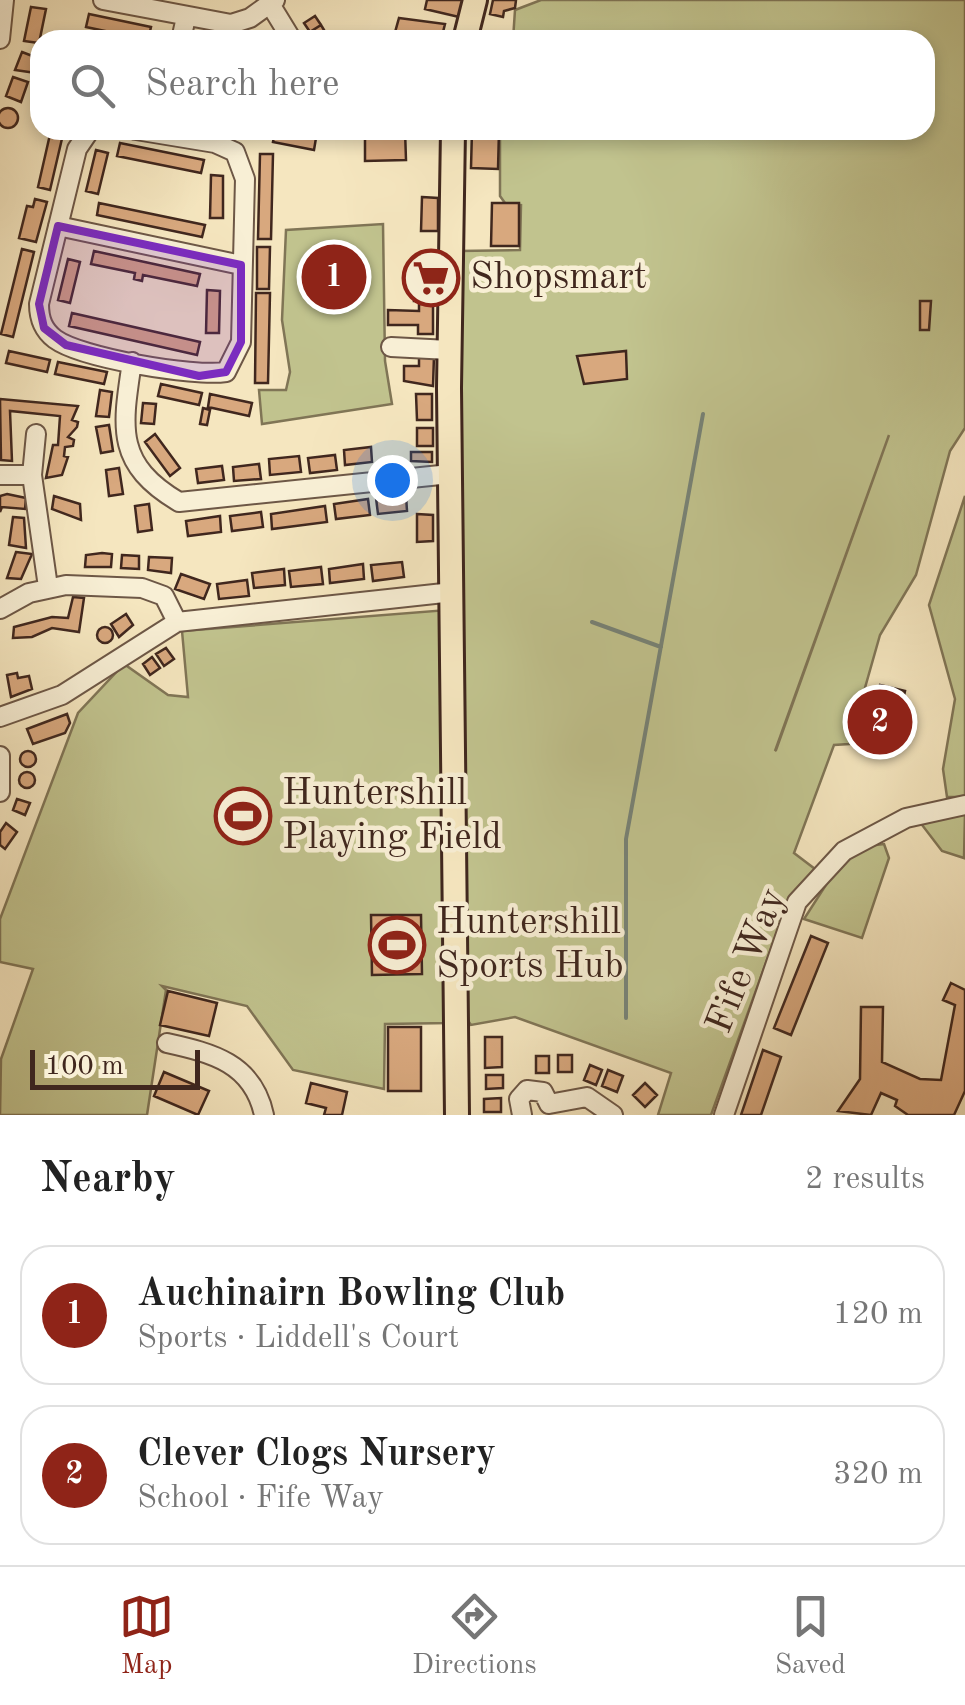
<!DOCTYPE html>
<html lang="en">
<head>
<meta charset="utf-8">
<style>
  body { margin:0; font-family:"Old Standard TT",serif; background:#f2f2f2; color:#222 }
  .scale { position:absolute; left:30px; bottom:25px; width:170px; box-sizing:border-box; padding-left:10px; border:5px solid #40271e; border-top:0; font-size:28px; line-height:35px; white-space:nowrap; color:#40271e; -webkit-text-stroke:8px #f8efd5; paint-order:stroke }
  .you { position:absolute; left:392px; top:480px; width:35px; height:35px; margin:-25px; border:8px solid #fff; border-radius:50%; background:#1a73e8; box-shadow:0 0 0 15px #1a73e833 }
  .badge { display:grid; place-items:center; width:65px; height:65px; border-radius:50%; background:#8f2418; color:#fff; font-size:32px; font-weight:700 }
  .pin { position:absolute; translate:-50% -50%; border:5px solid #fff; box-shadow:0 2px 10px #0006 }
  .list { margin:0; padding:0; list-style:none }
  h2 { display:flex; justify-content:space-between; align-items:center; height:130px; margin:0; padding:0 40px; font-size:42px }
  h2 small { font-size:32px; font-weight:400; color:#767676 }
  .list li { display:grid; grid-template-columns:65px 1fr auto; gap:30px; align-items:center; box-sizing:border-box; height:140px; margin:0 20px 20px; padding:0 20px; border:2px solid #e0e0e0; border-radius:30px }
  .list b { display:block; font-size:38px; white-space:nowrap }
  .list p { margin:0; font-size:32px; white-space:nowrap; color:#767676 }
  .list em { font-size:32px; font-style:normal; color:#767676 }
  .icon { flex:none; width:55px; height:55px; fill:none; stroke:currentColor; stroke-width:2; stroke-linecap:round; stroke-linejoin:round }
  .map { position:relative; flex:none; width:965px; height:1115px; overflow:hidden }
  .search { position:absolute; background:#fff; box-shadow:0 5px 15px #0003; left:30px; right:30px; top:30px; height:110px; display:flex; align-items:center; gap:25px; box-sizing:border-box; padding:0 35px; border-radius:30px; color:#767676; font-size:38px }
  .sheet { height:450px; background:#fff }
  nav { display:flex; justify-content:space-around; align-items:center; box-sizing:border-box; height:140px; border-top:2px solid #e0e0e0; background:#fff; font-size:28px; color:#767676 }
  nav a { display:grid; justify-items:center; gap:5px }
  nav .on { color:#8f2418 }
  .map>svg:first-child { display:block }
  .green { fill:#c1c38e; stroke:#807556; stroke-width:2.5; fill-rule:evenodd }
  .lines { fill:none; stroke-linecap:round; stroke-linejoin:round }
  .stream { stroke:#778377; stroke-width:4 }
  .building { fill:#d8a87e; stroke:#40271e; stroke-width:2.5 }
  .minor-casing { stroke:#6d5746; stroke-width:22 }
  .major-casing { stroke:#40271e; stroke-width:28 }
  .minor { stroke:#f8efd5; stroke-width:18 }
  .major { stroke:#f5e6bf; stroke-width:22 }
  .marked { fill:#7b2cbf; fill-opacity:0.2; stroke:#7b2cbf; stroke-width:8; stroke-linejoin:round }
  .labels { text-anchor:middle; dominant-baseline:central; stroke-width:9; stroke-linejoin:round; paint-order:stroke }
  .poi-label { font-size:38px; fill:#40271e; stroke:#f8efd5; text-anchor:start }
  .street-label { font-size:38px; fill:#40271e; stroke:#f8efd5 }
</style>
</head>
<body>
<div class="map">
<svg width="965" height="1115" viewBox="0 0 965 1115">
  <rect width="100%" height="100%" fill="#f5e6bf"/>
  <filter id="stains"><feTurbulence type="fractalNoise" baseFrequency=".002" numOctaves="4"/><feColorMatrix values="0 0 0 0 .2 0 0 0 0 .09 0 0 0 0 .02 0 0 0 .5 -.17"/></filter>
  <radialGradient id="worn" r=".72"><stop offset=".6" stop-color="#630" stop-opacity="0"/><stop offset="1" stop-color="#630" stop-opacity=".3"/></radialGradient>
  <path class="green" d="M541,0H965V428L950,451L916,575L880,635L849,744L834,745L794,853L815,869L789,899L711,1115H658L671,1073L515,1017L471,1025L462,1012L459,251L520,250L521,205L505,203L500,196V130H925V40H513L515,10ZM889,435L776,750L775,751Z
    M383,224L385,361L392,404L262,424L259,390H286L290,372L282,320L286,230Z
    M965,496V797H947L943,769L955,699L929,605Z
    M447,610L449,1023L385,1024L384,1089L293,1070L247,1006L162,986L166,990L147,1115H0L1,1059L33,969L0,962V919L78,713L124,664L168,695L188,697L182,631Z
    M965,813L964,858L942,851L919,821Z
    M884,844L889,858L862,938L804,919L831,877L860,847Z"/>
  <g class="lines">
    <path class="stream" d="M592,622L661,647
      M626,1018V839L703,414"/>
  </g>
  <path class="building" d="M427,0H463L459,17L425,9Z
    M493,0H516L515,8L504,11L503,17L490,14Z
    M31,7L46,9L39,43L24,41Z
    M89,14L151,27L148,40L86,27Z
    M315,16L321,25L310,32L304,23Z
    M399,18L445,24L441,40L394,36Z
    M321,25L327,35L315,40L310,32Z
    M22,52L35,57L36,73L15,70Z
    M13,77L28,82L21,102L6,96Z
    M-2 118a10 10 0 1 1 20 0a10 10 0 1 1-20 0Z
    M51,130H64L50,190L38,187Z
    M275,130L316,138L314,150L273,142Z
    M365,130H405L406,160L365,161Z
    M472,130H499L498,169L471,168Z
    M120,143L204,160L201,173L117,156Z
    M96,150L108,153L98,194L86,191Z
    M260,154H273L271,239H258Z
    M211,175L223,176V218H210Z
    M422,197L438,198V231H421Z
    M35,199L47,202L36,242L19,238L27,206L33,207Z
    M99,203L205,225L202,237L97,215Z
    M492,203H519V246H491Z
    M257,247H270L269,289H257Z
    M22,249L34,252L13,337L1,334Z
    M94,251L200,274L197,286L143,275L142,281L134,279L135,273L91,264Z
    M68,259L80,262L70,303L58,300Z
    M434,263V282H411L410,264Z
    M415,286H434L433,301H414Z
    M207,290L220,291L219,333H206Z
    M256,293H270L268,383H255Z
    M920,301H931L929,330H920Z
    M419,304H433V334H418V325H388V310L419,311Z
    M72,313L200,342L197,355L69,326Z
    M9,351L50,360L47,372L6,363Z
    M626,351L627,379L584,384L577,356Z
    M419,356H434L433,386L404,381V366H419Z
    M58,362L107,372L104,384L55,374Z
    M161,384L202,393L199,405L158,396Z
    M100,390L112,392L109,417L96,416Z
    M210,394L252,403L249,416L208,407Z
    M416,394H432V420H417Z
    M0,399L78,406L72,420L78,422L77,427L68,437L74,440L73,446L65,447L64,456L68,457L62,475L46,478L53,445H58L60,416L10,411L12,461L1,460Z
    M143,403L156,404L154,424L141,423Z
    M203,408L210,410L207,425L200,424Z
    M109,425L113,451L101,453L96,427Z
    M417,428H433V446H417Z
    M155,434L180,468L170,476L145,442Z
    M371,447L372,462L345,465L344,450Z
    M411,452H432V462L411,461Z
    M335,455L337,470L310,473L308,458Z
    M299,456L301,472L270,475L269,459Z
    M259,464L261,479L234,481L233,467Z
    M222,466L224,480L198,483L196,469Z
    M119,468L123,494L109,496L106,470Z
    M7,494L26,498L25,509L2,507L0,512V496Z
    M406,495L407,511L378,514L376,498Z
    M54,496L80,504L81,520L52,509Z
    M368,499L370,515L336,519L334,504Z
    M149,504L152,530L138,532L135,506Z
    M325,506L327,522L272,529L271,514Z
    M261,512L263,527L232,531L230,516Z
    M417,514L433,515V541L417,542Z
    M220,516L221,532L188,536L186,521Z
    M13,517L24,518L26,548L9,545Z
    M16,552L32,554L21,579L7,578Z
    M102,553L112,554L111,567H85L86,555Z
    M122,555L139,556V569L121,568Z
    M149,557L172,558L171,573L148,570Z
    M402,562L404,577L373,581L371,565Z
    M363,564L364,579L330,583L329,569Z
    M321,567L323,584L291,587L289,571Z
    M284,569L285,585L254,588L252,573Z
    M181,574L210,584L204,599L175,589Z
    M247,580L249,596L219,599L217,584Z
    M73,597L84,598L79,632L52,628L32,637L13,638L14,627L52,617L68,618Z
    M126,614L133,625L119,637L111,624Z
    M97 635a8 8 0 1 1 16 0a8 8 0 1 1-16 0Z
    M166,648L174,659L164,666L156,654Z
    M152,657L160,668L150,675L143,664Z
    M17,673L18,678L29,676L32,689L11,697L7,675Z
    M880,685L905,691L901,710L892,708L886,739L869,735Z
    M67,714L70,723L65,733L33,744L27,729Z
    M20 759a8 8 0 1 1 16 0a8 8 0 1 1-16 0Z
    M19 780a8 8 0 1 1 16 0a8 8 0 1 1-16 0Z
    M17,799L30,803L25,815L13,810Z
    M6,823L17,832L5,849L0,845V832Z
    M371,915H421L422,974L372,975Z
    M811,936L828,943L791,1035L774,1028Z
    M951,983L965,990V1091L954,1115H908L895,1106L897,1100L881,1093L871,1115L838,1111L860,1079L861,1007H883L882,1062L920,1079L941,1080L955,1005L943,1000Z
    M168,991L217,1003L209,1036L160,1025Z
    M388,1027H421V1091H388Z
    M485,1037H502V1067L485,1068Z
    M763,1050L781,1057L761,1115H741Z
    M558,1055H572V1072H558Z
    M536,1056H549V1073H536Z
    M590,1065L602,1070L596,1085L584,1080Z
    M608,1070L623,1076L617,1092L602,1086Z
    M164,1072L209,1091L198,1115L154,1096Z
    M486,1075H503V1088L486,1089Z
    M311,1083L347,1092L342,1115H324L326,1108L306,1103Z
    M645,1083L657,1095L645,1107L633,1095Z
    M501,1098V1112H484V1099Z"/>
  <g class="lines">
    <g class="minor-casing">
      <path id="minor" d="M103,0L231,24L250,18L275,0
        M270,4L292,40
        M0,39L4,0
        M181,40L186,17
        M90,130L77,149L39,304C39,319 43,330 55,339C81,358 193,377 226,372L241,342L245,179L235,152L215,143L136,130
        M58,226L241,265
        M391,347L449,350
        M132,362C122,428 115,464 179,502L450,474
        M36,434L32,475L48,587
        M0,475H32
        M0,609L29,593L66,585L142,588L164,596L177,622
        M0,717L62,695L177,622L453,592
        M0,756V792
        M167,1043C212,1053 253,1063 264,1115
        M549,1104L587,1097L613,1115
        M522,1115L519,1099L527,1090L543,1092L549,1104
        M724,1115L797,902L844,851L906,818L965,805"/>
    </g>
    <g class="major-casing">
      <path id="major" d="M465,40L475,0
        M453,130L449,388L457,1115"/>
    </g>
    <use href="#minor" class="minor"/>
    <use href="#major" class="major"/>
  </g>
  <path class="marked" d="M58,226L241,265V342L226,372L199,376L66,345L44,328L39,304Z"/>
  <defs>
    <g id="supermarket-ring" transform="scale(2.875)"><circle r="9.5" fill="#f8efd5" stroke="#8f2418" stroke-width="1.5"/><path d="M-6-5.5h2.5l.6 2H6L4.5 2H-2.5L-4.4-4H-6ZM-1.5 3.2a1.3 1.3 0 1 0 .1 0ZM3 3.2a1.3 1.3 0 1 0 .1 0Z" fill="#8f2418"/></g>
    <g id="stadium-ring" transform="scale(2.875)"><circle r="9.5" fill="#f8efd5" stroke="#8f2418" stroke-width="1.5"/><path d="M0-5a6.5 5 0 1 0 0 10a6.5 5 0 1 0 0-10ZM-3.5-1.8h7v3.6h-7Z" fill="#8f2418"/></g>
  </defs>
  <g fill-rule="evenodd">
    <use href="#supermarket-ring" x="431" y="278"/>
    <use href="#stadium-ring" x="243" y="816"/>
    <use href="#stadium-ring" x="397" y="945"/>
  </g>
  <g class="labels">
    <g class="poi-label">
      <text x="470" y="278">Shopsmart</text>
      <text x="282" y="794">Huntershill<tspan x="282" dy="44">Playing Field</tspan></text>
      <text x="436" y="923">Huntershill<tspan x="436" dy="44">Sports Hub</tspan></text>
    </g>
    <g class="street-label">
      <text transform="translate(747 961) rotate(-68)">Fife Way</text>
    </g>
  </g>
  <rect width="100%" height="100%" filter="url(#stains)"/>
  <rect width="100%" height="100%" fill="url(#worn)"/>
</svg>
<div class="scale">100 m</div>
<div class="you"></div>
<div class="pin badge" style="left:334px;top:277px">1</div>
<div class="pin badge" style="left:880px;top:722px">2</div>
<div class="search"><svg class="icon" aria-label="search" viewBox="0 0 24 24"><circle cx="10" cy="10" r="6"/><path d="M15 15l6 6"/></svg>Search here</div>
</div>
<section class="sheet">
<h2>Nearby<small>2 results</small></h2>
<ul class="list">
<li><span class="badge">1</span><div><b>Auchinairn Bowling Club</b><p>Sports · Liddell's Court</p></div><em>120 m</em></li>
<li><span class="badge">2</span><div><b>Clever Clogs Nursery</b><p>School · Fife Way</p></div><em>320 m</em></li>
</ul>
</section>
<nav>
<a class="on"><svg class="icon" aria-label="map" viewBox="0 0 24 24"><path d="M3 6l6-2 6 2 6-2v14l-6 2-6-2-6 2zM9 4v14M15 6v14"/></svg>Map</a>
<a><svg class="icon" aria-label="directions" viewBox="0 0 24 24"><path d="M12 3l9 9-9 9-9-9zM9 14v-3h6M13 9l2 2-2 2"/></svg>Directions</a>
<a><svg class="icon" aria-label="saved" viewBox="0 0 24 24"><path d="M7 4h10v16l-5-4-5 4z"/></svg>Saved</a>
</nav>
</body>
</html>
